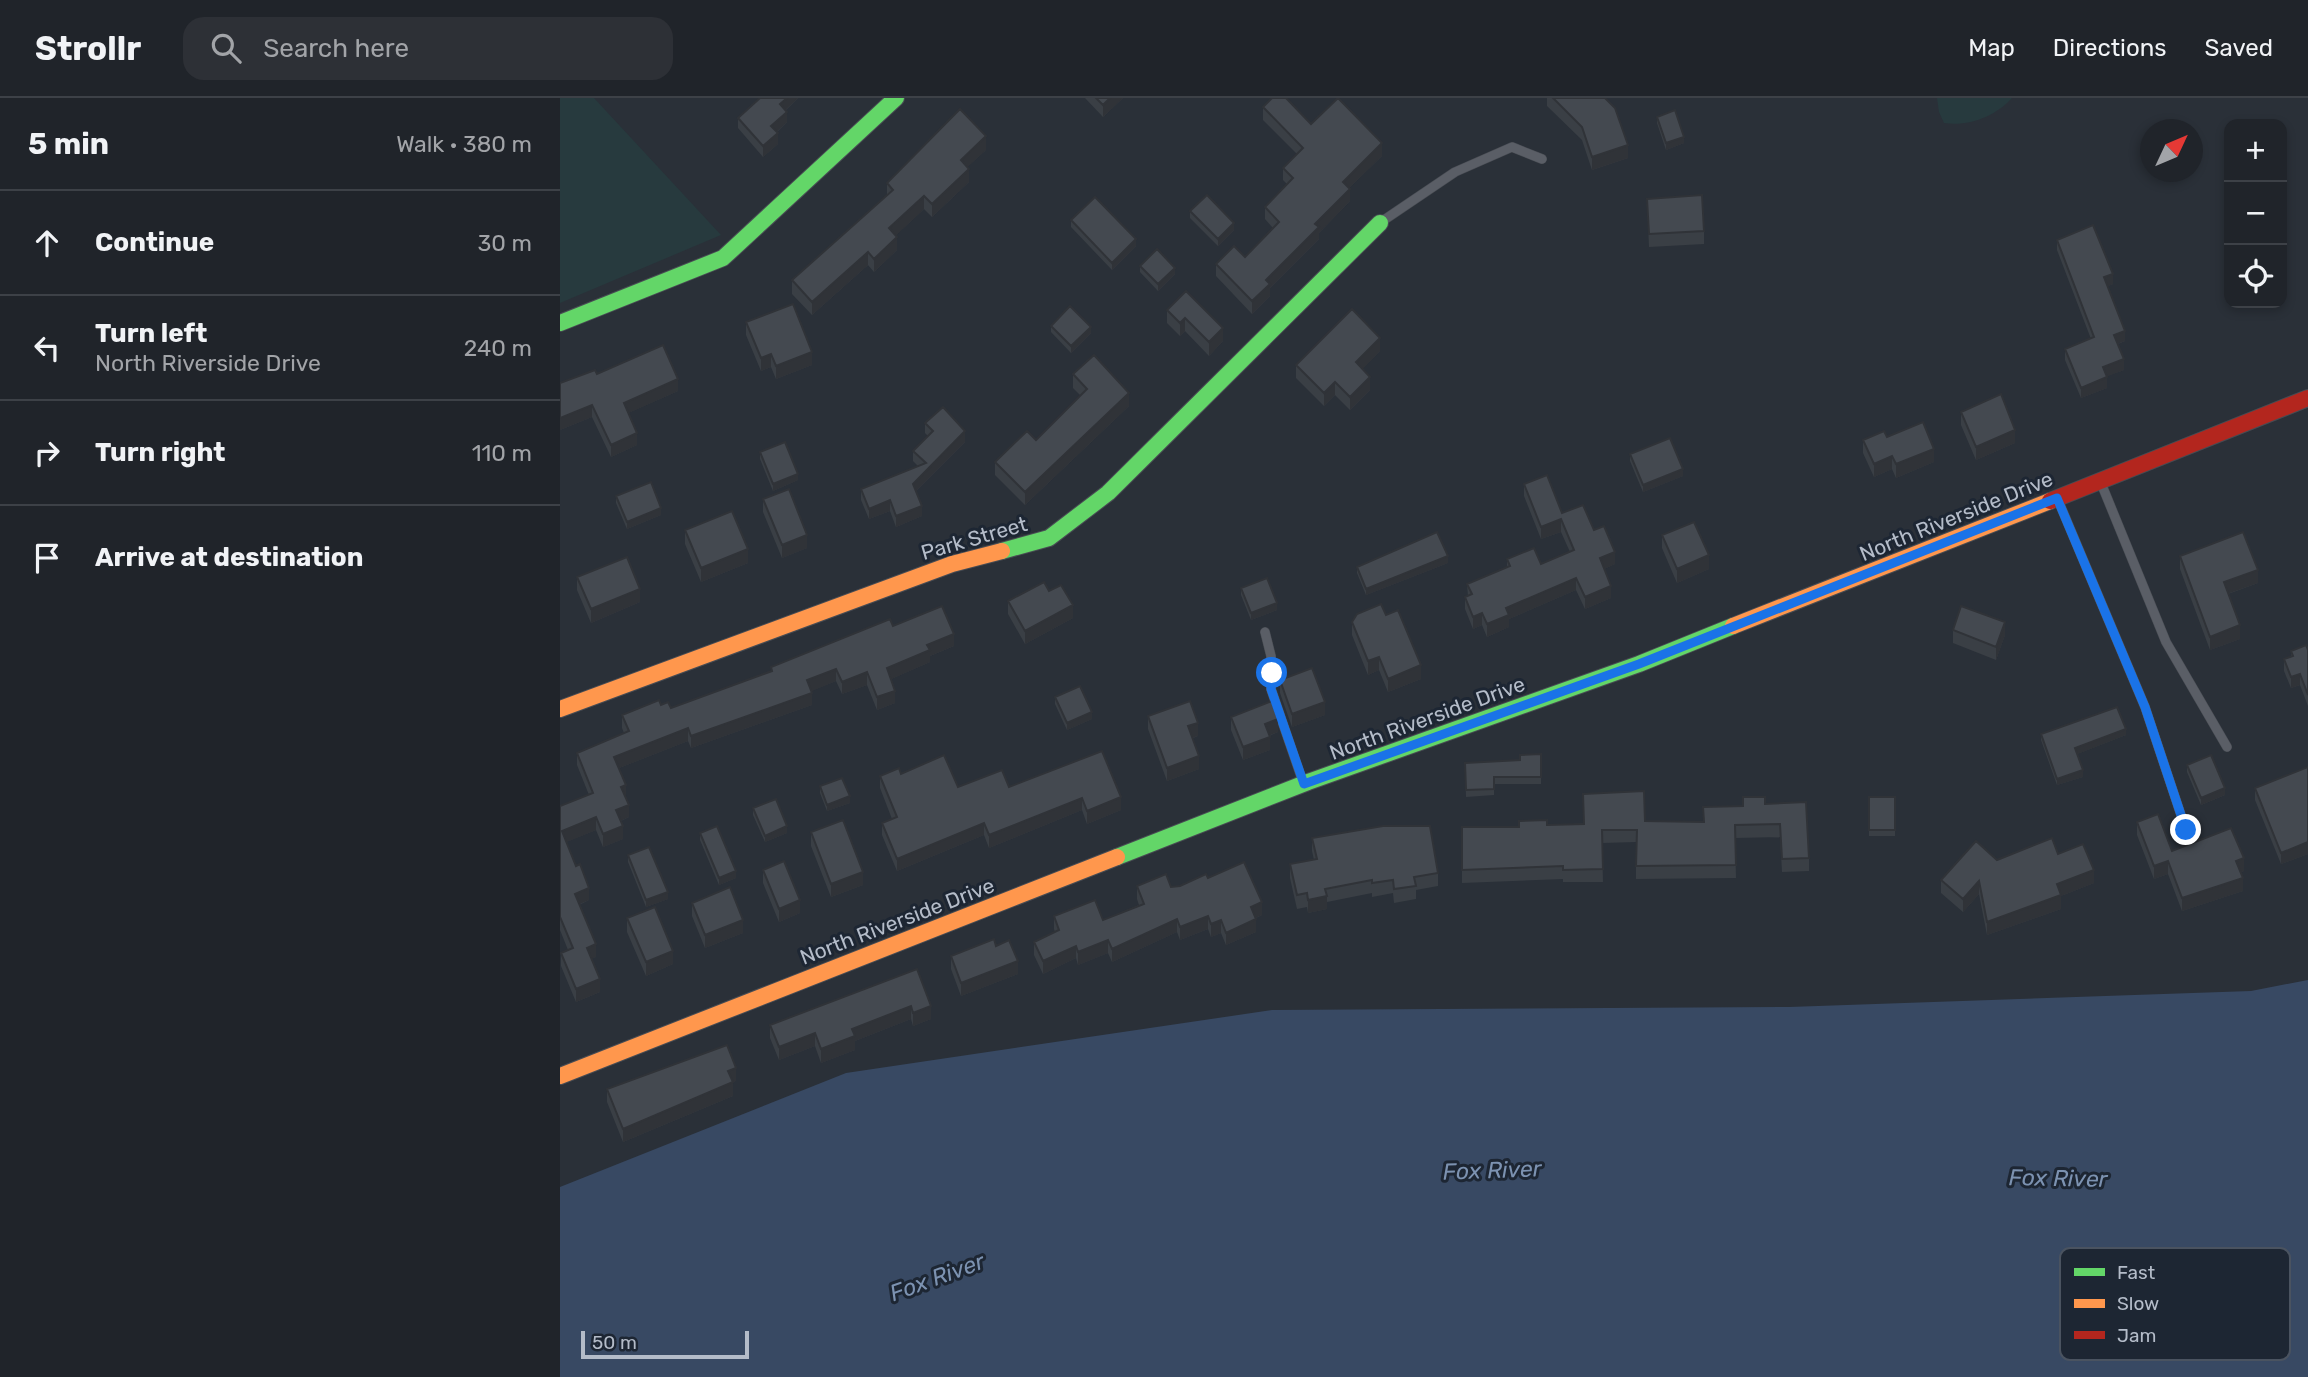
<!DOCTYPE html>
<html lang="en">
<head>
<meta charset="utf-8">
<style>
  body { margin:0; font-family:Rubik,sans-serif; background:#2d3036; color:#f1f3f6 }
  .controls { position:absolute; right:21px; top:21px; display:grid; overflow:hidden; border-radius:14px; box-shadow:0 4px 10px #0003 }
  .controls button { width:63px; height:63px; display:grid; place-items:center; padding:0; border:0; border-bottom:2px solid #3d4147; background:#20242a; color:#f1f3f6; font:35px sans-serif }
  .compass { position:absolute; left:1580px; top:21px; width:63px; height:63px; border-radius:50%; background:#20242a; box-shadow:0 4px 10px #0003; rotate:46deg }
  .scale { position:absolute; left:21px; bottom:18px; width:168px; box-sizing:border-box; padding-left:7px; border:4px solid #b4bcc9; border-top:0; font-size:19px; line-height:24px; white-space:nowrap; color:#b4bcc9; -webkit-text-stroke:5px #1d2633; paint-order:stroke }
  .stop { position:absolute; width:21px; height:21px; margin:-16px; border:5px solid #1a73e8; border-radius:50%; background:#fff }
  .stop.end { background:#1a73e8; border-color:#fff; box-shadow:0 2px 7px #0008 }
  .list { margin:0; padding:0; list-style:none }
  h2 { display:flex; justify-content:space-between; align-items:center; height:91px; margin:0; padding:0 28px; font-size:30px }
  h2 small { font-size:23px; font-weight:400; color:#a2a4a8 }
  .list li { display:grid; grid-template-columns:46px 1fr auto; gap:21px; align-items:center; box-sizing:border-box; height:105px; padding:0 28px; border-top:2px solid #3d4147 }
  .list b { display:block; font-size:26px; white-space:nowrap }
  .list p { margin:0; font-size:23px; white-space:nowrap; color:#a2a4a8 }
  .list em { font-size:23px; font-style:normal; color:#a2a4a8 }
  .icon { flex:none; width:38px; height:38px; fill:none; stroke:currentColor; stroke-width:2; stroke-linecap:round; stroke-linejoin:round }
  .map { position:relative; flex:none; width:1748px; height:1279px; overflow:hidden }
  header { display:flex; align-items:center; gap:42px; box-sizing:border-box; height:98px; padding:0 35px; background:#20242a; border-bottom:2px solid #3d4147 }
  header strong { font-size:33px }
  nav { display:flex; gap:38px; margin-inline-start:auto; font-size:24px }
  .search { width:490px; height:63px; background:#2d3036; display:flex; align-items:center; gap:18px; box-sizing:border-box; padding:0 24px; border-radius:21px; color:#a2a4a8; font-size:26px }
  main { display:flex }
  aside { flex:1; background:#20242a }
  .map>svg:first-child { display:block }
  .green { fill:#273a3e }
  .water { fill:#384963 }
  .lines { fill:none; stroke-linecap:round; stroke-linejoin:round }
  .lane-casing { stroke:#484c53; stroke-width:10 }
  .fast-casing { stroke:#484c53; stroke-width:18 }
  .slow-casing { stroke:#484c53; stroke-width:18 }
  .jam-casing { stroke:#484c53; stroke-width:18 }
  .lane { stroke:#5a5e66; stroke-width:9 }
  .fast { stroke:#63d668; stroke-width:16 }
  .slow { stroke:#ff974d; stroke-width:16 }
  .jam { stroke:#b3261e; stroke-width:16 }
  .wall { fill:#3a3f45 }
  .shaded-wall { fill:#303338 }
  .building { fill:#444950; stroke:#303338; stroke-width:2 }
  .route { stroke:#1a73e8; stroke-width:9 }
  .labels { text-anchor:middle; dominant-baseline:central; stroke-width:6; stroke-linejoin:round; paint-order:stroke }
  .street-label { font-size:21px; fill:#b4bcc9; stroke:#1d2633 }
  .water-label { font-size:23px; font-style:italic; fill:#7c92b1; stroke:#1d2633 }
  .key { fill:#1d2633; stroke:#4a5360; stroke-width:2 }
  .key-label { font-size:19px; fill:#b4bcc9 }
</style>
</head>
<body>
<header>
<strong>Strollr</strong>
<div class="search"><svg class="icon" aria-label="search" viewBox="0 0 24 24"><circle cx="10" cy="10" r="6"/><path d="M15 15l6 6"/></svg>Search here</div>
<nav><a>Map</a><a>Directions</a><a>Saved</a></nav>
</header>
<main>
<aside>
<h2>5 min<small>Walk · 380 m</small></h2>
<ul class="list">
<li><svg class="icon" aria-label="ahead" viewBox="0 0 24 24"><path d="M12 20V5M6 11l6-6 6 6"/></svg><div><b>Continue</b></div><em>30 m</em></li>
<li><svg class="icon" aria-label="left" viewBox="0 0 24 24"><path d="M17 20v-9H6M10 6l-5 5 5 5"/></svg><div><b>Turn left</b><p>North Riverside Drive</p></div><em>240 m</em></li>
<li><svg class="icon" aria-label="right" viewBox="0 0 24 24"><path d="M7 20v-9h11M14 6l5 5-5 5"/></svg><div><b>Turn right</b></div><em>110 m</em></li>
<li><svg class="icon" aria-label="arrive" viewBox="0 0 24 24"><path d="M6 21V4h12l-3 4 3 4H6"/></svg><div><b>Arrive at destination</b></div></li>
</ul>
</aside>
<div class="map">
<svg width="1748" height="1279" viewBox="0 0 1748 1279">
  <rect width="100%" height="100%" fill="#2a3038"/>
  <path class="green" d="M0,0H34L161,137L0,205Z
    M1377,0H1452C1436,18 1409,29 1384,25L1379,14Z"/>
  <path class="water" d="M1748,882V1279H0V1089L286,975L712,912L1229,909L1691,893Z"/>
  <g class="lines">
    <g class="lane-casing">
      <path id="lane" d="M821,124L895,74L952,49L982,61
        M1541,385L1606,544L1667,649
        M1498,402L1585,609L1626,732
        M705,534L711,558V591L743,684"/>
    </g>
    <g class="fast-casing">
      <path id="fast" d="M0,225L163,160L336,0
        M442,453L489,440L548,395L820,125
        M557,759L748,684L1079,566L1173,528"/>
    </g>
    <g class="slow-casing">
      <path id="slow" d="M1173,528L1490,403
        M0,611L392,466L442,453
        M0,978L557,759"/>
    </g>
    <g class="jam-casing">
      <path id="jam" d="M1490,403L1748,300"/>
    </g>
    <use href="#lane" class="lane"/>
    <use href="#fast" class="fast"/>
    <use href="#slow" class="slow"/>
    <use href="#jam" class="jam"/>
  </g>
  <path class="wall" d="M200,0H238L226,12L227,24L217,34L218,46L203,59L178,30V20Z
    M525,0H563L543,19Z
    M987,0H1045L1068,60L1032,72L1022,42L987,8Z
    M703,9L751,26L822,58L789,90L790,103L759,135V141L710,190V198L692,216L656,178V166L685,159L713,130L705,121V109L727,86L723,82V70L737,56L703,22Z
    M1097,19L1124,45L1106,52L1097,25Z
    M426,52L407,69L409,84L372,119L364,111L336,137L337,152L314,174L308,167L252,217L232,196V182L327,98V85Z
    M1087,101L1144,133V146L1089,149Z
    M630,113L674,132L658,148L630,120Z
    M511,122L576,148L552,172L511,129Z
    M1497,142L1553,186L1548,188L1565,243L1558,246L1564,272L1547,278V290L1521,300L1505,262V251L1531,241L1497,152Z
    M580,168L615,176L598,193L580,174Z
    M626,193L663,243L649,258L625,233L620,238L607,225V212Z
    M186,224L252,267L216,281L211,269L201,273L186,237Z
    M491,228L531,235L511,255L491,234Z
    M820,253L802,271L810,292L790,312L775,297L764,308L736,280V267Z
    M37,276L118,293L68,315L77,347L51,359L32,319L0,332Z
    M513,276L569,308L465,407L435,377V364L476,342L521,298L513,290Z
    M1401,314L1455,345L1416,362L1401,327Z
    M365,325L405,344L356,393L362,418L336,429L330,413L309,421L301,402V391L358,368L353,363V353L368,338L365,335Z
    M1327,339L1374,364L1336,380L1332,371L1314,379L1303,355V342Z
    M200,354L238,382L213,393L200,361Z
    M1070,356L1123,378L1083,394L1070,363Z
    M964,386L1002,415L1034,432L1055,466L1044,471L1051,500L1025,511L1016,492L949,521V529L927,539L922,527L913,531L905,511V499L908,498L907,486L947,469V461L981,466L1010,454L1001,434L981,441L964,398Z
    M56,398L101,417L67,431L56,405Z
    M203,401L247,450L222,460L203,414Z
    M125,432L188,465L141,484L125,446Z
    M1102,437L1149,471L1117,485L1102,450Z
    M1620,458L1698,485L1668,496L1680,541L1650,552L1620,471Z
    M888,465L806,497L797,475V469Z
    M17,479L80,504L31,525L17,492Z
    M681,490L717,512L691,522L681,497Z
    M489,493L513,520L465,546L448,516V503Z
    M826,517L861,581L828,594L819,572L808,577L792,537V524Z
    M333,528L394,548L370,558V564L331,581L335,605L317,612L307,587L282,596L276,583L251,593L252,607L131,650L128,643L59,670L66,700L69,719L61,723L63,741L43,749L36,732L6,744L29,802L19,807L36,859L32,860L40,894L16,904L1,868V855L8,852L0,832V708L29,697L17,667V655L64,635L62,630V617L101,607L111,610L211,573V569Z
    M1393,532L1445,537L1436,562L1393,545Z
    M1748,552V608L1740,587L1731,590L1724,573V561L1731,559V553Z
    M720,582L765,617L732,629L720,595Z
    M495,599L532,621L507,632L495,606Z
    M588,618L638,638L633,640L639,671L607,683L588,631Z
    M671,619L718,634L709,638L710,652L683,662L671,632Z
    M1481,636L1566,637L1517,656L1523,679L1497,687L1481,642Z
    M542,653L561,712L527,726L522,712L429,750L424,737L337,773L322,737V725L332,721L320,690V678L341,676L398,689H449Z
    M981,656V686H934V697L906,699L905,665L960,662Z
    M1627,667L1665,697L1641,707L1627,674Z
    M1748,669V756L1721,766L1695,702V690Z
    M260,688L290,705L267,713L260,695Z
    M1309,699H1335V738H1309Z
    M1205,706L1249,760V773L1222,774L1220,739L1175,740L1176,780L1076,781V744L1042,745L1043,784H1003V781L902,785V729H959L987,727L1085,723L1143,724L1183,708Z
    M193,710L227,735L205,744L193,717Z
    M1577,724L1612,753L1684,773L1681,774L1683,793L1622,813L1608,776L1594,781L1577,737Z
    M251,734L303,787L271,799L251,748Z
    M140,735L176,780L159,787L140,742Z
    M752,740L878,775V788L856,792V801L834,805L833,795L812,799V795L767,804V811L748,815L747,809L737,811L730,780V766L754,762L752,753Z
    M1498,756L1534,785L1501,798V811L1427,837L1419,796L1403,814L1381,795V782L1437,762Z
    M68,757L108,801L86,809L68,764Z
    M203,772L240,815L219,824L203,785Z
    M648,780L702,817L696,820V834L666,847L661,835L651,839L648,831L620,842L617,834L552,864L548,855L518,867L516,860L483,876L474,857V844L495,834L494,831V818L543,822L579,807L577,801V788L611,789L620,788Z
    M132,805L183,835L145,850L132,818Z
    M67,820L113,866L86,878L67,834Z
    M436,848L458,876L401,898L391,871V858Z
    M357,871L371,921L353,928L351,921L295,943V952L261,965L255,948L219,962L210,940V927Z
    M176,983L173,984V998L63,1044L47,1004V991Z"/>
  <path class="shaded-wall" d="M227,0H238L220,17V6Z
    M550,0H563L543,19V7Z
    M227,14V24L211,39V28Z
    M218,35V46L203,59V48Z
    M426,38V52L401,75V62Z
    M1124,39V45L1106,52V45Z
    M822,45V58L783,96V84Z
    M1068,47V60L1032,72V59Z
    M409,71V84L372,119V106Z
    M790,91V103L759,135V141L710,190V198L692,216V203L706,182L755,126Z
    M364,98V111L329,144V130Z
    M674,125V132L658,148V141Z
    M337,139V152L314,174V161Z
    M576,141V148L552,172V165Z
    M308,154V167L252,217V204Z
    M615,170V176L598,193V186Z
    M1553,176V186L1544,190V179Z
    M625,220V233L620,238V225Z
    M531,229V235L511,255V248Z
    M663,230V243L649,258V244Z
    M1565,233V243L1554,247V237Z
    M820,240V253L796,278V264Z
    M252,254V267L216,281V268Z
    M211,256V269L201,273V260Z
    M1564,261V272L1543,280V269Z
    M810,279V292L790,312V299Z
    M1547,279V290L1521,300V290Z
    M118,281V293L64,317V305Z
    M775,284V297L764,308V295Z
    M569,295V308L465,407V394Z
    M32,307V319L0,332V320Z
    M1455,332V345L1416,362V349Z
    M405,333V344L353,396V386Z
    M77,335V347L51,359V347Z
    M1374,351V364L1336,380V366Z
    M1332,358V371L1314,379V366Z
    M1123,371V378L1083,394V387Z
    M238,376V382L213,393V386Z
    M330,402V413L309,421V411Z
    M362,408V418L336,429V418Z
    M101,410V417L67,431V424Z
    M1001,421V434L981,441V429Z
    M247,437V450L222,460V447Z
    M188,451V465L141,484V470Z
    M1055,454V466L1040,473V460Z
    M1149,457V471L1117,485V471Z
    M888,458V465L806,497V491Z
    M1698,472V485L1664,497V484Z
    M1016,480V492L949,521V529L927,539V526L946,510Z
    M1051,488V500L1025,511V499Z
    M80,491V504L31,525V511Z
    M717,505V512L691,522V515Z
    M513,507V520L465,546V533Z
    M922,515V527L913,531V519Z
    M1445,524V537L1436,562V549Z
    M1680,527V541L1650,552V539Z
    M394,536V548L370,558V564L327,583V570L367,547Z
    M819,559V572L808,577V563Z
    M861,567V581L828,594V581Z
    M276,571V583L247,595V582Z
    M307,574V587L282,596V584Z
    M1740,576V587L1731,590V579Z
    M335,593V605L317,612V599Z
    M252,595V607L131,650V638Z
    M765,604V617L732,629V616Z
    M532,614V621L507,632V625Z
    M718,621V634L705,639V626Z
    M638,625V638L628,641V628Z
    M128,630V643L54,672V659Z
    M1566,631V637L1515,657V650Z
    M710,639V652L683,662V649Z
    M639,658V671L607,683V670Z
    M1523,672V679L1497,687V681Z
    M66,687V700L61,689Z
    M1665,690V697L1641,707V700Z
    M290,698V705L267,713V707Z
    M561,699V712L527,726V713Z
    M522,700V712L429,750V737Z
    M69,707V719L56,725V712Z
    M36,719V732L2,746V733Z
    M424,725V737L337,773V761Z
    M63,728V741L43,749V736Z
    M227,728V735L205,744V738Z
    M1748,744V756L1721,766V755Z
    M1684,760V773L1676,776V763Z
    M1608,763V776L1594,781V768Z
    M1534,772V785L1501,798V811L1427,837V824L1497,786Z
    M176,773V780L159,787V780Z
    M303,774V787L271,799V786Z
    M1683,780V793L1622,813V800Z
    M1419,783V796L1403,814V801Z
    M29,790V802L15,808V796Z
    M108,794V801L86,809V802Z
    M767,798V811L748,815V802Z
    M240,802V815L219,824V811Z
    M702,804V817L691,822V809Z
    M648,818V831L620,842V829Z
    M617,821V834L552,864V851Z
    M696,821V834L666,847V835Z
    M183,822V835L145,850V837Z
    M661,822V835L651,839V826Z
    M548,842V855L518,867V854Z
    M36,846V859L27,862V850Z
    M516,848V860L483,876V863Z
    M113,853V866L86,878V864Z
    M458,863V876L401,898V885Z
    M40,881V894L16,904V891Z
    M351,908V921L295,943V952L261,965V951L292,931Z
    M371,908V921L353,928V915Z
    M255,935V948L219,962V949Z
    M176,970V983L168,986V973Z
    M173,984V998L63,1044V1031Z"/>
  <path class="building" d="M200,0H227L220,6L227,14L211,28L218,35L203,48L178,20Z
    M536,0H550L543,7Z
    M712,0H726L751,26L778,0L822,45L783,84L790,91L755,126L759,129L706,182L710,186L692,203L656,166L674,148L685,159L719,124L705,109L733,80L723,70L743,50L703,9Z
    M993,0H1045L1055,10L1068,47L1032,59L1022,29Z
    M400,11L426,38L401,62L409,71L372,106L364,98L329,130L337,139L314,161L308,154L252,204L232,182L333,92L327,85Z
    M1115,12L1124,39L1106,45L1097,19Z
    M647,97L674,125L658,141L630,113Z
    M1142,97L1144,133L1089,136L1087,101Z
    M535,99L576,141L552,165L511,122Z
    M1533,127L1553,176L1544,179L1565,233L1554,237L1564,261L1543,269L1547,279L1521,290L1505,251L1534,239L1497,142Z
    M597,151L615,170L598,186L580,168Z
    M626,193L663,230L649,244L625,220L620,225L607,212Z
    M233,206L252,254L216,268L211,256L201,260L186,224Z
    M510,208L531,229L511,248L491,228Z
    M792,211L820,240L796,264L810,279L790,299L775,284L764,295L736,267Z
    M103,247L118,281L64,305L77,335L51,347L32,307L0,320V285L35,272L37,276Z
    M534,257L569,295L465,394L435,364L467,333L476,342L527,291L513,276Z
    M1441,296L1455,332L1416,349L1401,314Z
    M383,309L405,333L353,386L362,408L336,418L330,402L309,411L301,391L366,365L353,353L373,333L365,325Z
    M1363,324L1374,351L1336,366L1332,358L1314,366L1303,342L1324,333L1327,339Z
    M1110,340L1123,371L1083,387L1070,356Z
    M225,344L238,376L213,386L200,354Z
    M987,377L1002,415L1023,407L1034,432L1044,428L1055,454L1040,460L1051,488L1025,499L1016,480L946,510L949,517L927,526L922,515L913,519L905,499L912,496L907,486L950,468L947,461L974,450L981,466L1014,452L1001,421L981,429L964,386Z
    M91,384L101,410L67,424L56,398Z
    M229,391L247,437L222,447L203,401Z
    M172,413L188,451L141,470L125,432Z
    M1134,424L1149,457L1117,471L1102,437Z
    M877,434L888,458L806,491L797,469Z
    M1683,434L1698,472L1664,484L1680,527L1650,539L1620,458Z
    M67,459L80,491L31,511L17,479Z
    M707,480L717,505L691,515L681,490Z
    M484,484L489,493L501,487L513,507L465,533L448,503Z
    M821,506L826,517L838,512L861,567L828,581L819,559L808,563L792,524L797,516Z
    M382,508L394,536L367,547L370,552L327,570L335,593L317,599L307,574L282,584L276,571L247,582L252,595L131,638L128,630L54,659L66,687L61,689L69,707L56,712L63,728L43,736L36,719L2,733L16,768L20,766L29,790L15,796L36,846L27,850L40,881L16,891L1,855L13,850L0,819V708L33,695L17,655L69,633L62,617L99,602L101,607L108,604L111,610L212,573L211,569L330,521L333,528Z
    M1401,508L1445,524L1436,549L1393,532Z
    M1746,547L1748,552V597L1740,576L1731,579L1724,561L1733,558L1731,553Z
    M752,570L765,604L732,616L720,582Z
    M520,588L532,614L507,625L495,599Z
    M630,603L638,625L628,628L639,658L607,670L588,618Z
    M712,603L718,621L705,626L710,639L683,649L671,619Z
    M1557,609L1566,631L1515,650L1523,672L1497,681L1481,636Z
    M542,653L561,699L527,713L522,700L429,737L424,725L337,761L322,725L337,719L320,678L339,670L341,676L384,657L398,689L442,672L449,689Z
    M981,656V679H934V691L906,692L905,665L960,662V657Z
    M1651,657L1665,690L1641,700L1627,667Z
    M1748,669V744L1721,755L1695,690Z
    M282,680L290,698L267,707L260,688Z
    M1084,693L1085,723L1144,724L1143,709L1183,708V699H1205V706L1246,704L1249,760L1222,761L1220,726L1175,727L1176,767L1076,768L1077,732H1042L1043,771L1003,772V768L902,772V729H959V723L987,722V727L1024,726L1023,696Z
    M1309,699H1335V732H1309Z
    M216,701L227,728L205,738L193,710Z
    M1598,716L1612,753L1671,730L1684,760L1676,763L1683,780L1622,800L1608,763L1594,768L1577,724Z
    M283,722L303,774L271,786L251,734Z
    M157,728L176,773L159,780L140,735Z
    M823,728H870L878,775L854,779L856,788L834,791L833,782L812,785V782L765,791L767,798L748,802L747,795L737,797L730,766L757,761L752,740Z
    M1492,740L1498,756L1523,746L1534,772L1497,786L1501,797L1427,824L1419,783L1403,801L1381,782L1416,743L1437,762Z
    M89,749L108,794L86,802L68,757Z
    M224,763L240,802L219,811L203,772Z
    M684,764L702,804L691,809L696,821L666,835L661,822L651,826L648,818L620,829L617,821L552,851L548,842L518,854L516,848L483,863L474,844L499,832L494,818L535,802L543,822L584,806L577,788L606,776L611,789L620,788L646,776L648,780Z
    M170,789L183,822L145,837L132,805Z
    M95,809L113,853L86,864L67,820Z
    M434,841L436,848L449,842L458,863L401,885L391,858Z
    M357,871L371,908L353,915L351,908L292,931L295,938L261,951L255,935L219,949L210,927Z
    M167,947L176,970L168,973L173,984L63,1031L47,991Z"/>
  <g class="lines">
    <path class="route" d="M712,575L711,591L744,686L1079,566L1497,400L1585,609L1626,732"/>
  </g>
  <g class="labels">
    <g class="street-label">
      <text transform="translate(1396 418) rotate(-22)">North Riverside Drive</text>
      <text transform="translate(414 440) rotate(-16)">Park Street</text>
      <text transform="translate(867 620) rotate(-20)">North Riverside Drive</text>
      <text transform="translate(337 823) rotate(-21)">North Riverside Drive</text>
    </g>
    <g class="water-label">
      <text transform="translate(932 1072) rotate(-2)">Fox River</text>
      <text transform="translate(1498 1080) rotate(1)">Fox River</text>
      <text transform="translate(377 1179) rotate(-20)">Fox River</text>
    </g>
  </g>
  <rect x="1500" y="1150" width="230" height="112" rx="10" class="key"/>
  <rect x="1514" y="1170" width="31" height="8" fill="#63d668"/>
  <rect x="1514" y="1201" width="31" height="9" fill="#ff974d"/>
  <rect x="1514" y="1233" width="31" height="8" fill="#b3261e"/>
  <g class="key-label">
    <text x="1557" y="1181">Fast</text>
    <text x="1557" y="1212">Slow</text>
    <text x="1557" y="1244">Jam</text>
  </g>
</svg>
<div class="controls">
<button>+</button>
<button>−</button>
<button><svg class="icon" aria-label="locate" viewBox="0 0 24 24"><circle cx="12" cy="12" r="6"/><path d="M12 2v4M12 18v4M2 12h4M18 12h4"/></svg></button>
</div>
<svg class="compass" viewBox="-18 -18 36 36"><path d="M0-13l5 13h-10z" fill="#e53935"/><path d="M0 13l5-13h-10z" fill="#a2a4a8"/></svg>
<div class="scale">50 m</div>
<div class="stop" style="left:712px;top:575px"></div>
<div class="stop end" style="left:1626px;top:732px"></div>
</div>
</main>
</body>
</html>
